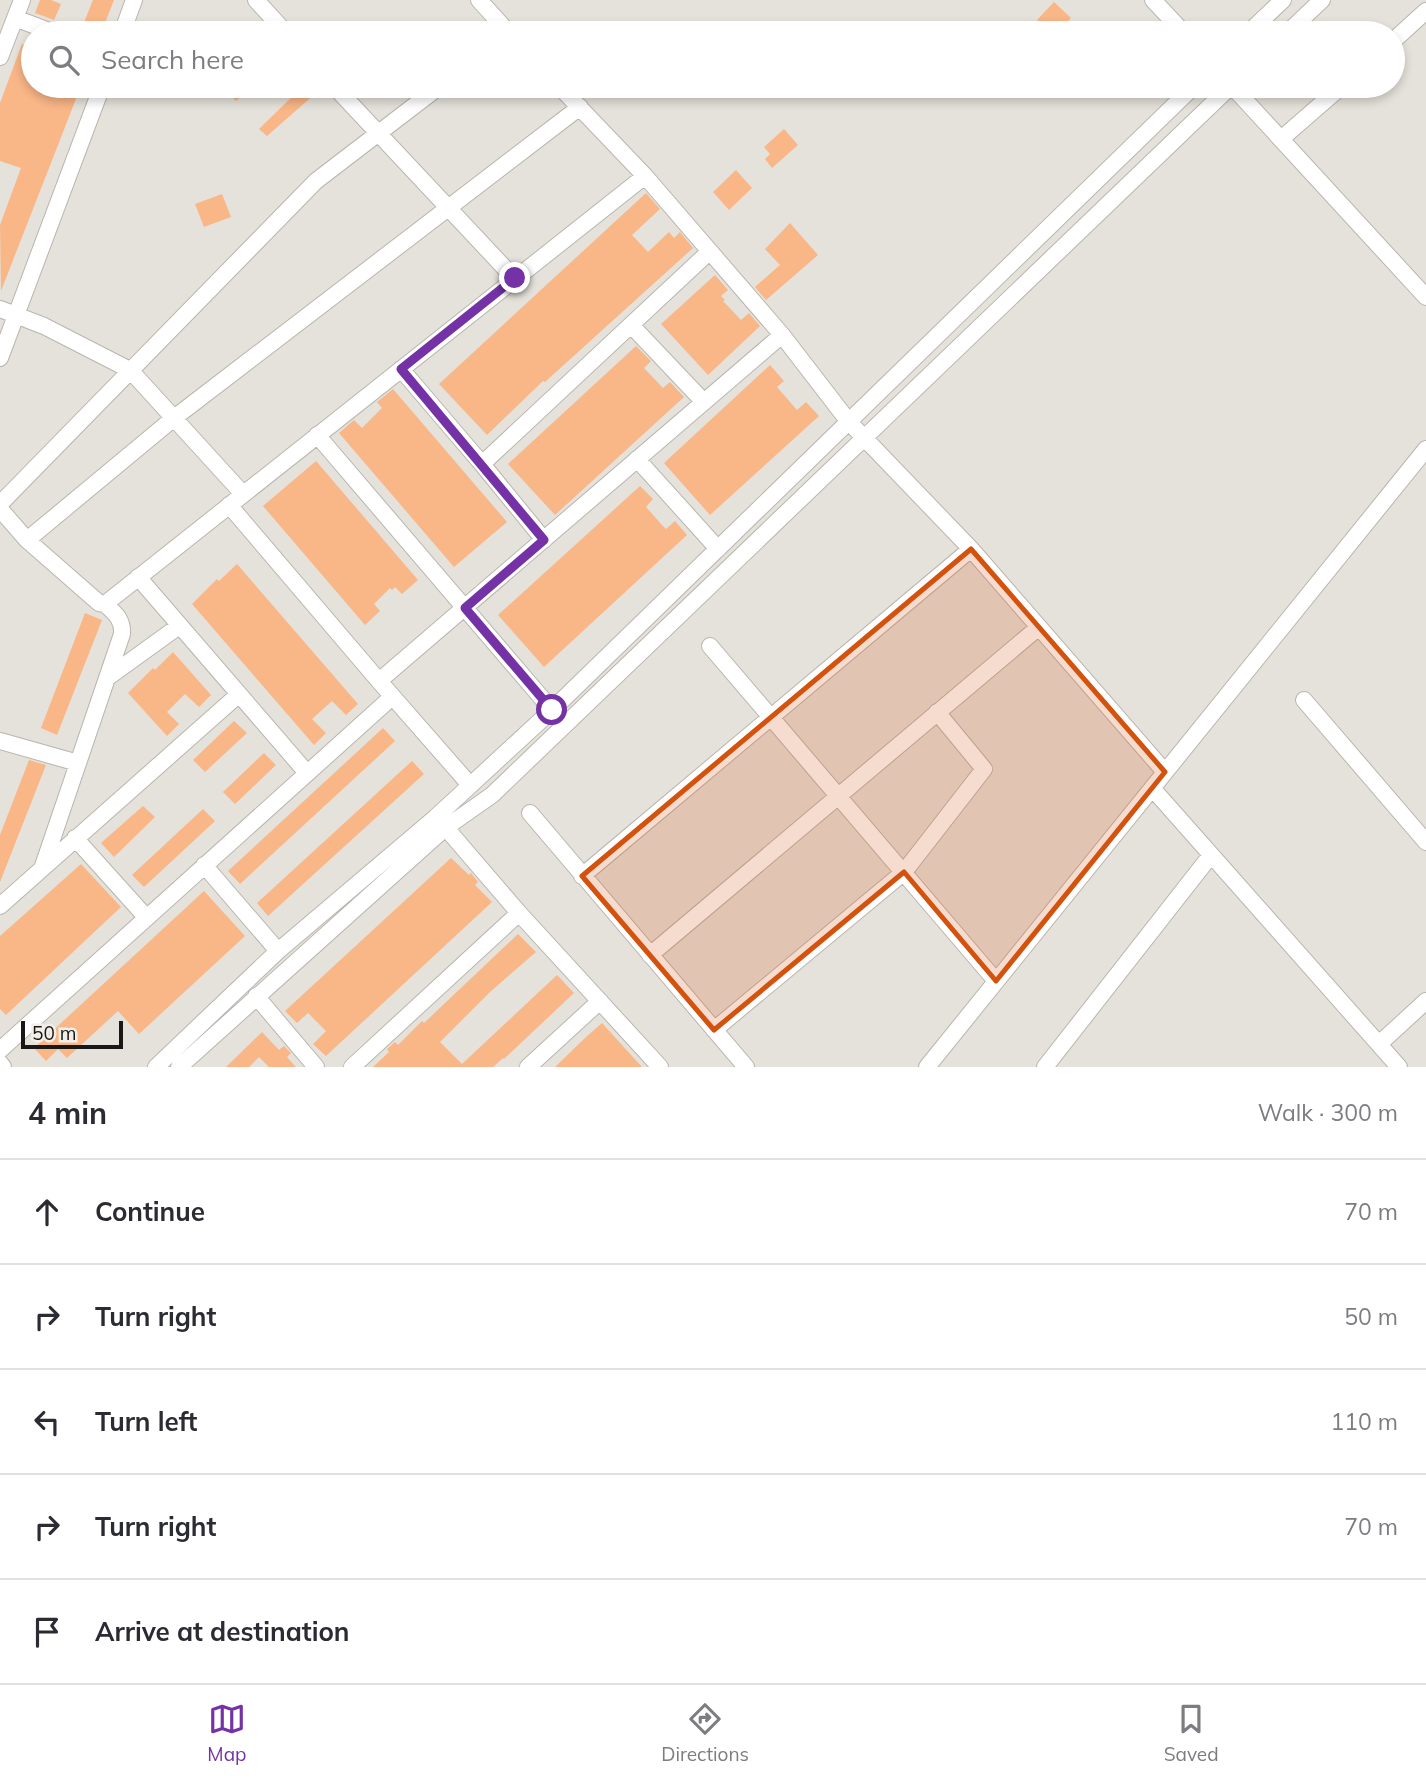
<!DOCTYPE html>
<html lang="en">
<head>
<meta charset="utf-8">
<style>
  body { margin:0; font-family:Mulish,sans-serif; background:#f2f2f3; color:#2b2b33 }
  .scale { position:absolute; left:21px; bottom:18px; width:102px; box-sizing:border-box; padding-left:7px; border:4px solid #191816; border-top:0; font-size:19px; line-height:24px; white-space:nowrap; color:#191816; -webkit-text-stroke:5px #f2efe8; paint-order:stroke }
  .stop { position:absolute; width:21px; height:21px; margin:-16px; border:5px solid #7432a6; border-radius:50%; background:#fff }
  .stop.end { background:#7432a6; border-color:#fff; box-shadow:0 2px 7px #0008 }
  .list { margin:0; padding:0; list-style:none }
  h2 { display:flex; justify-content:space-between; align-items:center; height:91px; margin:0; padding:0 28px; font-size:30px }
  h2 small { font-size:23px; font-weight:400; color:#7c7c81 }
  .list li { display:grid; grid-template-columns:46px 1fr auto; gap:21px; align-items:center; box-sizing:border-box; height:105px; padding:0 28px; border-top:2px solid #e1e1e2 }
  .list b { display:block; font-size:26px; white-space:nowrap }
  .list em { font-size:23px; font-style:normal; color:#7c7c81 }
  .icon { flex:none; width:38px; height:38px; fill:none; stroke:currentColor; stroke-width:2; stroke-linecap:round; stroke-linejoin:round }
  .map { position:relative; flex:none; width:1426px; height:1067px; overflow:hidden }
  .search { position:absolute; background:#fff; box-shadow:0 4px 10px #0003; left:21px; right:21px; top:21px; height:77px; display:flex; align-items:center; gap:18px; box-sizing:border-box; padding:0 24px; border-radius:38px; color:#7c7c81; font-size:26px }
  .sheet { height:616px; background:#fff }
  nav { display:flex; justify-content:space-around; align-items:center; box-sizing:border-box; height:98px; border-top:2px solid #e1e1e2; background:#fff; font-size:19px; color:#7c7c81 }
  nav a { display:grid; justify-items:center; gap:4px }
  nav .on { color:#7432a6 }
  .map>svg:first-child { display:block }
  .building { fill:#f9b687 }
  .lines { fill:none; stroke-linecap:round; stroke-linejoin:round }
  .minor-casing { stroke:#b9b5af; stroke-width:18 }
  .minor { stroke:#fff; stroke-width:16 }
  .route { stroke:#7432a6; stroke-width:9 }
  .marked { fill:#d3520d; fill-opacity:0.2; stroke:#d3520d; stroke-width:5; stroke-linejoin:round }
</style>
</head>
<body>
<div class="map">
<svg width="1426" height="1067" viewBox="0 0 1426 1067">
  <rect width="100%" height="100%" fill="#e5e2db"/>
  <path class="building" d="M40,0H51L61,4L54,20L35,13Z
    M93,0H114L101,33H89L81,30Z
    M1054,2L1071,18L1060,29L1055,28L1050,33L1037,20Z
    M22,44L33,48V86H81L1,291L0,225L21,168L0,161V103Z
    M236,86H253L236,101L228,93Z
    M303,86H324L267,136L259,129Z
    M784,129L798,145L772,168L765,159L770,154L764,147Z
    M736,170L752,188L729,210L713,192Z
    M646,193L660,209L632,235L648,252L669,232L674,238L680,232L693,248L545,382L543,381L487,435L439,384Z
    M222,194L231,217L204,227L195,204Z
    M790,223L818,255L766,300L755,287L780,265L765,249Z
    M715,275L728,290L721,296L725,300L723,301L741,320L749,313L760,326L708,375L661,324Z
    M636,346L651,361L644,368L663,388L670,382L684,397L555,515L508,464Z
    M770,365L784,381L777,387L797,410L806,402L819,416L710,515L664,463Z
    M393,389L507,522L454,567L339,433L354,420L362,428L382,408L377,402Z
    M316,461L418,580L402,594L395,587L392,590L390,588L374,604L380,611L365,625L263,506Z
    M640,486L653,499L646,507L662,525L666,529L675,521L687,535L544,667L498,615Z
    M237,564L358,704L346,715L332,701L312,719L326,733L314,745L192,604L217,579L219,581Z
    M85,613L102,620L57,735L41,728Z
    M173,652L211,695L199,707L185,694L167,712L179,724L167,736L128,693L153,668L155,670Z
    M234,721L247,733L205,772L193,760Z
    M383,728L395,741L240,884L228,871Z
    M264,753L276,765L235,804L223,792Z
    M29,760L46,765L0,882V835Z
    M412,761L424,774L268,916L257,903Z
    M143,806L155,817L114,857L101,843Z
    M203,809L215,821L144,887L132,875Z
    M451,858L469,875L471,873L478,882L475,885L492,902L326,1056L313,1044L326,1031L308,1013L297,1023L285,1011Z
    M81,864L121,907L6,1015L0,1009V936Z
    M204,891L245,936L139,1034L118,1011L67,1058L58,1049L46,1061L34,1048Z
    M518,934L536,952L490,992L440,1042L462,1064L557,975L574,993L504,1059L503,1058L493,1067H373L389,1052L387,1049L395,1042L398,1045L422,1021L424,1023Z
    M602,1023L642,1067H555L585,1038Z
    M262,1032L279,1050L284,1046L291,1053L287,1057L296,1067H269L259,1057L249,1067H226Z"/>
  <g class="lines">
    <g class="minor-casing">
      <path id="minor" d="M256,0L286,33
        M479,0L509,33
        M1153,0L1184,33
        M15,18L54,33
        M122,33L134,0
        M1248,33L1283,0
        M1287,33L1322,0
        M1393,41L1426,11
        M0,57L22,0
        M334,86L515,279
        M559,86L645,176L782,335L849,422L971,549L1165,772
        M1232,86L1426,297
        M1281,139L1342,86
        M0,309L44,326L130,370L243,494
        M631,325L704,402
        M0,358L102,86
        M401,369L482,464L709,252
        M317,435L552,710
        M637,459L718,549
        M482,464L544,540
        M0,504L316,181L440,86
        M229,505L379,681L470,785
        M0,509L27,540L99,603L105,604L645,176
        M27,540L174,418L580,107
        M138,577L307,773
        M710,646L996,981
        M107,678L179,626
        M379,681L782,335
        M1304,700L1426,842
        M0,741L78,763
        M1152,788L1399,1067
        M530,813L746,1067
        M440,821L519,913L660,1067
        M75,838L146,917
        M204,865L278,951
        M43,866L122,634C123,620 116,614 105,604
        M582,876L971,549
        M0,906L238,695
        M650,955L1039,627
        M256,996L316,1067
        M714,1030L904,872L984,769L937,712
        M1379,1044L1426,1001
        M0,1050L392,697
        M0,1063L3,1067
        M156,1067L278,951L436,817L552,710L1194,86
        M179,1067L445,828L492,795L1231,86
        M352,1067L519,913
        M528,1067L600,1001
        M927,1067L1426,449
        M1045,1067L1211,855"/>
    </g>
    <use href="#minor" class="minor"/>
  </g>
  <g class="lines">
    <path class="route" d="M515,278L401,369L544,540L465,608L552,710"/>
  </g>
  <path class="marked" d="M971,549L1165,772L996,981L904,872L714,1030L582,876Z"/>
</svg>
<div class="scale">50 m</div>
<div class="stop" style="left:552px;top:710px"></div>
<div class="stop end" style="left:515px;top:278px"></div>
<div class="search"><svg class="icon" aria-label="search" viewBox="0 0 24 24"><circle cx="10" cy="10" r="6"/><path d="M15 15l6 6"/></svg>Search here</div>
</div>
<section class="sheet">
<h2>4 min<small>Walk · 300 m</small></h2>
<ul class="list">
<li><svg class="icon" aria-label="ahead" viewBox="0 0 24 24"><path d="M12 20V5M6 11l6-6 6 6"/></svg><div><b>Continue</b></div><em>70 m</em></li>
<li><svg class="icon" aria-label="right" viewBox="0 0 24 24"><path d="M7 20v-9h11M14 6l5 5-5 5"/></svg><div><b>Turn right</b></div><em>50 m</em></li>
<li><svg class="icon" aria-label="left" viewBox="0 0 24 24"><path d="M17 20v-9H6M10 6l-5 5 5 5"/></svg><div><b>Turn left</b></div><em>110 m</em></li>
<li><svg class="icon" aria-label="right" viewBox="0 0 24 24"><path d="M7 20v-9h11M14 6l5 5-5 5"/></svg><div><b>Turn right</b></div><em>70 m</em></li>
<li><svg class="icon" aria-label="arrive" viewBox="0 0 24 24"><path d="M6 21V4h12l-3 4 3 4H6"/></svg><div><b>Arrive at destination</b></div></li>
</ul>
</section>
<nav>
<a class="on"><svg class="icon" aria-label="map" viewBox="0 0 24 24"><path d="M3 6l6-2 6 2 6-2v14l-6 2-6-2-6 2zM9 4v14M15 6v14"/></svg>Map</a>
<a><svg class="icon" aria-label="directions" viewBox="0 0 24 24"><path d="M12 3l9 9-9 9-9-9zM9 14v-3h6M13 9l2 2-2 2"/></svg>Directions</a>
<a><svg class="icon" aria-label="saved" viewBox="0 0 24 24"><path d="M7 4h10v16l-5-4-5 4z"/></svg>Saved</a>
</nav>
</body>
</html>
